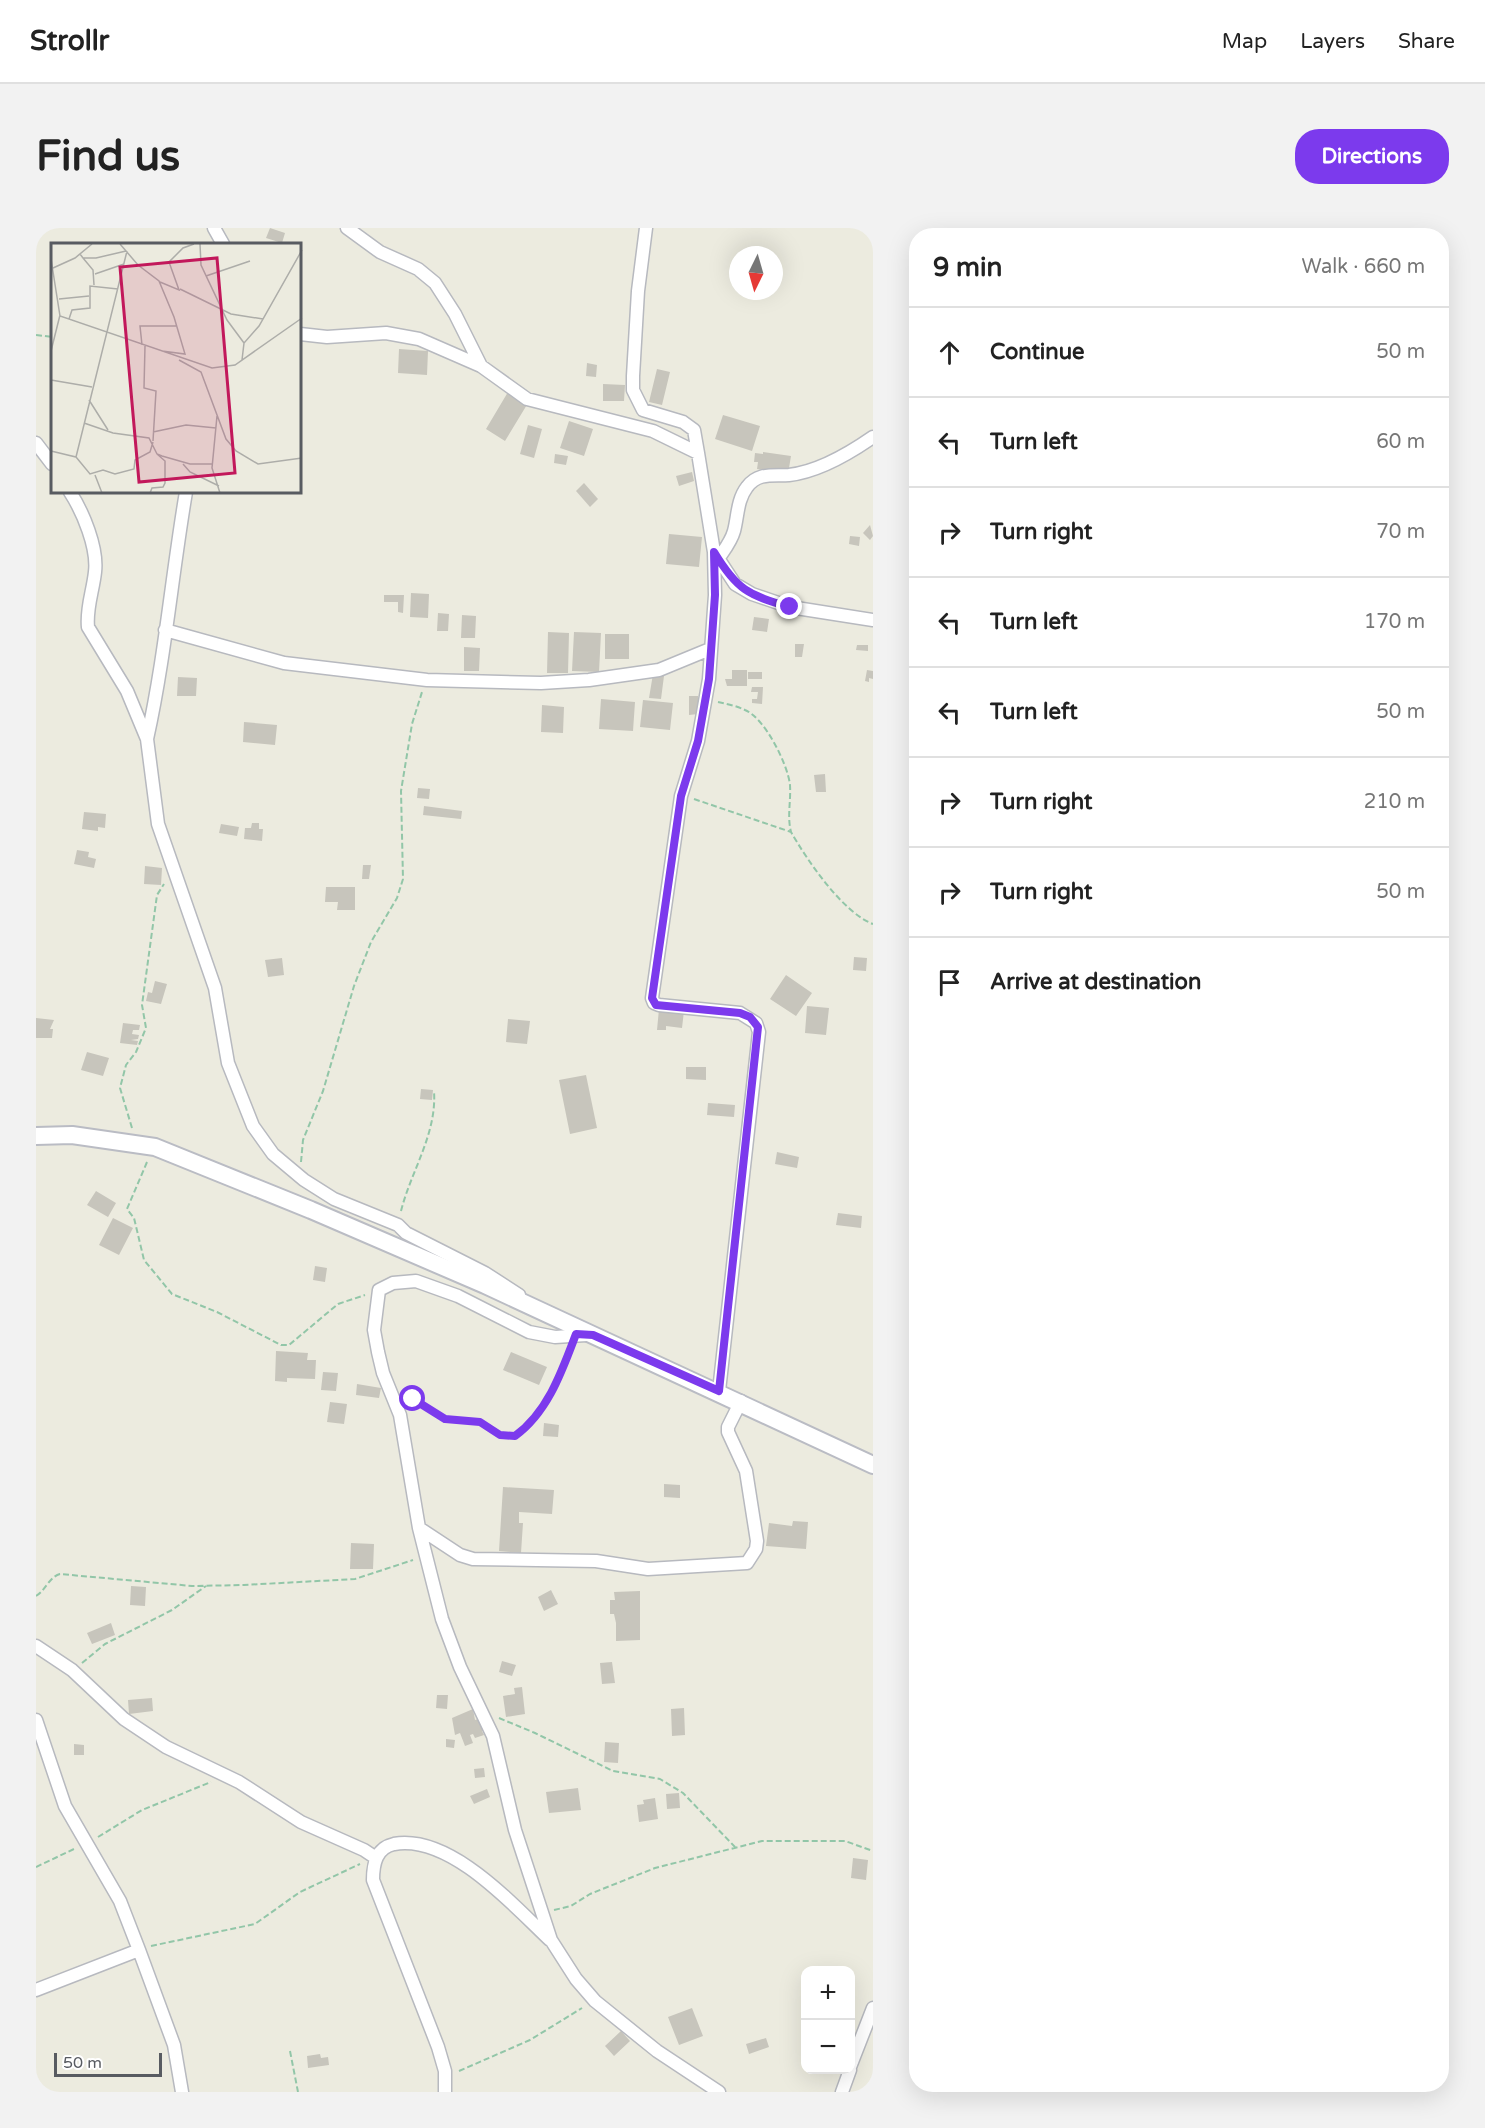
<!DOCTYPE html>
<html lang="en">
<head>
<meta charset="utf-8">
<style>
  body { margin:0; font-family:"Varela Round",sans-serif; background:#f2f2f2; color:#222 }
  .controls { position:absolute; right:18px; bottom:18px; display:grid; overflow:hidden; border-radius:12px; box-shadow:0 6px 24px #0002 }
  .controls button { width:54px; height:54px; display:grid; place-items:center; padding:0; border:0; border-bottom:2px solid #e0e0e0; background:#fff; color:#222; font:30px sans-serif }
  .compass { position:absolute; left:693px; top:18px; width:54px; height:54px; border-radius:50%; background:#fff; box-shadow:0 6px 24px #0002; rotate:185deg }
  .scale { position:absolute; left:18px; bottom:15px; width:108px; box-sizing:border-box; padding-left:6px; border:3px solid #585b61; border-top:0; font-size:16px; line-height:21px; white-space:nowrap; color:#585b61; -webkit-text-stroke:4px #fff; paint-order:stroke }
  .stop { position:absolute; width:18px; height:18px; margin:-14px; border:4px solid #7c3aed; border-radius:50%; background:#fff }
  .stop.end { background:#7c3aed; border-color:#fff; box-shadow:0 2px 6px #0008 }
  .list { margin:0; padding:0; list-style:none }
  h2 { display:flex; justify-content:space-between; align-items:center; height:78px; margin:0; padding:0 24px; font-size:26px }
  h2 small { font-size:20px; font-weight:400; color:#767676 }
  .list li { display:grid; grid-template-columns:39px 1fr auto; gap:18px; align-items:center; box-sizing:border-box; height:90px; padding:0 24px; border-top:2px solid #e0e0e0 }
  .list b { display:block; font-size:22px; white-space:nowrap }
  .list em { font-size:20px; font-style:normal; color:#767676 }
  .icon { flex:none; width:33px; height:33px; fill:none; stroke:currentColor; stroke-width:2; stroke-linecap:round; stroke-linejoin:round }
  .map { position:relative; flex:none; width:837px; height:1864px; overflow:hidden; border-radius:24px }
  header { display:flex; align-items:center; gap:36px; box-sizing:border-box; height:84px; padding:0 30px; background:#fff; border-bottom:2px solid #e0e0e0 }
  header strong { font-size:28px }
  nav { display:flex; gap:33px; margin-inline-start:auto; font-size:21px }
  .intro { display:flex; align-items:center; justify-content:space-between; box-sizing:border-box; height:144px; padding:0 36px }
  h1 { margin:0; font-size:42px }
  .button { padding:15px 27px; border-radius:24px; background:#7c3aed; color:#fff; font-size:21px; font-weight:700 }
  main { display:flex; gap:36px; padding:0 36px }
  aside { flex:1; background:#fff; border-radius:24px; box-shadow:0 6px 24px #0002 }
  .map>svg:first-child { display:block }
  .building { fill:#c7c5bc }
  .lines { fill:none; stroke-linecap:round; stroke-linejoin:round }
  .street-casing { stroke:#b7b9bf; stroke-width:15 }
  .secondary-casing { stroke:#babcc4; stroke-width:20 }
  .path { stroke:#92c6a8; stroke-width:2; stroke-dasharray:6 3; stroke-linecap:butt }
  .street { stroke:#fff; stroke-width:12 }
  .secondary { stroke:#fff; stroke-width:16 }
  .route { stroke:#7c3aed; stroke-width:8 }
  .inset-road { fill:none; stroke:#adada9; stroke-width:1.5 }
  .view { fill:#c2185b; fill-opacity:0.15; stroke:#c2185b; stroke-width:3 }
  .inset-edge { fill:none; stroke:#585b61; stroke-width:3 }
</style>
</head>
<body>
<header>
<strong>Strollr</strong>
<nav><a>Map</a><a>Layers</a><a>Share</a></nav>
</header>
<div class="intro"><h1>Find us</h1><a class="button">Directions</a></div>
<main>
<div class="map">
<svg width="837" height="1864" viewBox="0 0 837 1864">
  <rect width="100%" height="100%" fill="#ecebdf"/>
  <path class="building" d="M234,0L249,5L246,15L230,10Z
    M363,121L392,123L391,147L362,145Z
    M551,135L561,137L560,149L550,148Z
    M621,141L634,144L626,177L613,174Z
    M567,156L589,157L588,173H567Z
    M472,164L492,175L469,213L450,201Z
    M687,187L724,198L716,223L679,211Z
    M533,193L557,201L548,228L524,220Z
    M492,197L506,201L498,230L484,226Z
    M727,224L755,228L752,246L721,241L722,234H718L719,225L727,226Z
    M519,226L532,228L530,237L518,235Z
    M656,244L658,253L643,258L640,248Z
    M548,255L562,271L554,279L540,263Z
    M834,297L837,308L834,312L827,305Z
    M633,306L666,309L663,339L630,336Z
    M814,308L824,309L823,318L813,316Z
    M375,365L393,366L392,390L374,389Z
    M348,367H368L367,385L362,384V374H348Z
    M402,385L413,386L412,403H401Z
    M426,387L440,388L439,410H425Z
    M718,389L733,391L731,404L716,402Z
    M512,404L533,405L532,445H511Z
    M538,404L565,405L563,444L536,443Z
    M569,406H593V431H569Z
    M759,416H768L766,429H759Z
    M821,417H832V423L820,422Z
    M428,419L444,420L443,443H428Z
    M696,442H711V458H691L689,451H696Z
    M831,442L837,443V451L833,450V454L829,453Z
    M712,444H726V451H712Z
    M617,446L628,448L625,471L613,470Z
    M142,449L161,450L160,468H141Z
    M716,459H727L726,476L716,475V471H721L722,464H715Z
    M653,468H662V486L653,487Z
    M565,471L599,474L597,503L563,501Z
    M607,472L637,475L634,502L604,499Z
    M506,477L528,479L527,505L505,504Z
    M208,494L241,497L239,517L207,514Z
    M789,546L790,564H780L778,547Z
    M382,560L394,561L393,571L381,570Z
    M388,578L426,583L425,591L387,587Z
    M48,584L70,586L69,600L62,599V603L46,601Z
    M216,595H223V601H227L226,613L208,611L209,600H215Z
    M185,596L203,599L201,608L183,605Z
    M41,622L53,624L52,629L60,631L58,640L38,636Z
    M327,637H335L333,651H326Z
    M109,638L126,640L125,657L108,656Z
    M290,659H319V682H301L302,674H289Z
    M818,729L831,730L830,743L817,742Z
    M246,730L248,747L232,749L229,732Z
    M750,747L776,765L760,788L734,771Z
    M119,753L131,756L125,776L110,773L112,764L116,765Z
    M771,778L793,780L790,807L769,805Z
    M623,781L648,783L646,800L630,798V802H621Z
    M0,790L18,792L14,801H17L16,810H0Z
    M472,791L494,793L491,816L470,814Z
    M87,795L104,797L103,802H97L96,806L103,807L102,811L95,812L102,813L101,817L84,815Z
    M51,824L73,830L67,848L45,842Z
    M650,839H670V852L650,851Z
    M550,847L561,900L534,906L523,852Z
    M385,861L397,862L396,872L384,871Z
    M672,875L699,877L698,889L671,887Z
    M741,924L763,929L761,940L739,936Z
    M60,963L80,975L72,989L51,977Z
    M802,985L826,988L825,1000L800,997Z
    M77,990L97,1000L83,1027L63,1017Z
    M279,1038L291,1040L289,1054L277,1052Z
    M240,1123L272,1125L271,1132H280L279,1151L251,1150V1154L239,1153Z
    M475,1124L511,1139L503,1157L467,1142Z
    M287,1144L302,1145L300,1163L285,1162Z
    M321,1156L345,1160L343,1170L320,1167Z
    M294,1174L311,1176L308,1196L291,1194Z
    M508,1195L523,1197L522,1209L507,1208Z
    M628,1256L644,1257V1270L628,1269Z
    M467,1259L518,1262L516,1286L483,1284V1295H487L485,1325L463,1323Z
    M757,1293L772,1294L770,1321L730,1318L733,1295L756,1298Z
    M315,1315L338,1316L337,1341H314Z
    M95,1358L110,1359L109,1378L94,1377Z
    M515,1362L522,1376L508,1383L502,1369Z
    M604,1363V1412L580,1413V1395L578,1386H574V1372H579L578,1364Z
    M75,1395L79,1407L56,1416L51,1405Z
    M466,1433L480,1437L476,1448L463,1444Z
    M576,1434L579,1455L566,1456L564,1435Z
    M486,1459L489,1486L470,1489L467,1468L479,1466L478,1460Z
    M401,1467H412L411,1481L400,1480Z
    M116,1470L117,1483L93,1486L92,1472Z
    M648,1480L649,1507L636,1508L635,1481Z
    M437,1481L439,1492L445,1490L449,1501L446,1503L448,1507L439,1510L437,1506L434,1507L437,1515L429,1518L424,1505L419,1507L416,1490Z
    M410,1511L419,1512L418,1520L410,1519Z
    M569,1514L583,1515L582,1535L568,1534Z
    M38,1516L48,1517V1527H38Z
    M448,1540L449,1549L439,1550L438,1541Z
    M542,1560L545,1582L513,1585L510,1564Z
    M451,1561L454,1569L438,1576L434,1568Z
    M643,1565L644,1580L631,1581L630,1566Z
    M619,1570L622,1591L603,1594L601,1577L608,1576L607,1572Z
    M817,1630L832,1632L830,1652L815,1650Z
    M656,1780L667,1808L643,1817L632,1789Z
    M585,1803L594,1813L578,1828L569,1818Z
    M730,1810L733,1819L713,1826L710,1816Z
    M284,1826L285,1830L292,1829L293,1837L272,1840L271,1828Z"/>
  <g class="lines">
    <g class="street-casing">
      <path id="street" d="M178,0L187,16
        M311,0L344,24L382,41L399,55L419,86L445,138
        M610,0L602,63L597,148V162L607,182L647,194L658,202L662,225
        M264,106L291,109L350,105L383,111L445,138L491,171L617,203L662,225L678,324L699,356L716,366L754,379L837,392
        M0,215L16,236
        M34,264C47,284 62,320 59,344C57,363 50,380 52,399L91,463L111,511L122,596L179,760L192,835L217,898L237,926L268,952L298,971L362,997L370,1005L449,1045L483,1067
        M678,324L679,367L673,451L662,513L645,568L616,770L618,775L623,777L704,785L720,795L723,804L683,1163
        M682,331C688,322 695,314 698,303C702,288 701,272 711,259C722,244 737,248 753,247C781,244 814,225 837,209
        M129,402L248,435L391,452L505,455L553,452L623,442L674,421
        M111,511C129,430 136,346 150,264
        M550,1107L519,1109L493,1104L422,1068L380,1053L357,1055L343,1062L338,1102L342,1124L347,1145L364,1187L383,1300L406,1391L424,1439L457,1508L479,1602L515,1712L540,1751L559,1773L621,1823L683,1864
        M383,1300L424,1327L437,1331L560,1333L612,1341L711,1335L720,1321L721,1313L710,1243L692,1204V1199L705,1173
        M0,1418L36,1442L88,1491L130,1519L203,1554L265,1594L328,1622L340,1630
        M0,1492L29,1578L84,1673L103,1722L138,1817L146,1864
        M0,1762L103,1722
        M814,1839L837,1780
        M409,1864V1843L402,1819L337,1652C337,1636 340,1620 358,1616C414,1606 477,1677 514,1712
        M806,1864L814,1842"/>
    </g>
    <g class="secondary-casing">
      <path id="secondary" d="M0,908L36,907L119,919L275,982L449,1057L837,1237"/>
    </g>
    <path class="path" d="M0,107L16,109
      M682,474C691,476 701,478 709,482C729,490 752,537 754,557C755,574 751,588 755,604C771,632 807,685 837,696
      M658,571L755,604
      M96,900L84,860L90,837L100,824L110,800L106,777L121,667L128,656
      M111,934L91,981L98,990L108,1032L136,1066L181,1084L245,1117H253L302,1076L329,1067
      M265,934L267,912L287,863L318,758L335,714L361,670L367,651L365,563L376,496L386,464
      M365,983C375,943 401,906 398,863
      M371,1169L409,1191L444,1194L463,1207L479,1208C508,1187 521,1154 534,1122
      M0,1368C10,1362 13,1349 24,1346L156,1358L208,1357L319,1351L377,1332
      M46,1435L69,1416L136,1382L170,1358
      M463,1490L499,1505L577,1543L624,1551L647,1565L699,1619
      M62,1609L106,1582L175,1554
      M0,1639L38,1621
      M518,1682L535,1678L554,1666L619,1640L726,1613H809L837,1623
      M115,1718L219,1696L264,1664L324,1636
      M254,1823L262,1864
      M423,1843L494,1812L546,1780"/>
    <use href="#street" class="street"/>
    <use href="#secondary" class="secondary"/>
  </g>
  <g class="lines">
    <path class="route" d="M377,1171L409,1191L444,1194L464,1207L479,1208C512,1184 526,1143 540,1106L557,1107L683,1163L722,799L714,789L704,785L620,777L616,770L645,568L662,513L673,451L679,367L678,324C701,362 712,367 754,379"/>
  </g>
  <g transform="translate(15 15)">
    <rect width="250" height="250" fill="#ecebdf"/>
    <path class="inset-road" d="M69,1L87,22L108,38L123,74L134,111L111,108M149,1L150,22L176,77L193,100M29,11L32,15H45L75,8M32,15L42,27L43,42M0,16L9,73L161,125L184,122L251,75M2,25L24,15L41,1M44,31L73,21M155,33L199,18M109,39L128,47L118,19L132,5L143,1M129,46L180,71L212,76M8,56L38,53M18,76L21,67L39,65V43L67,46M91,102L89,83H125M94,103L93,145L105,148L102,198M0,108L9,72M128,117L150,129L175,196L185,208L207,221L251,215M191,117L193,100L208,83L251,7M0,137L41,144M38,157L57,187M166,173L161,225L169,250M33,180L62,190L98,195L106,211L111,213L139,221H161M102,189L135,182L165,185M0,208L25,214L76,8M25,214L39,231L52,227L64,231L83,226L84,217L99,209L102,199M132,221L139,229L168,243M44,232L51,250M99,250L101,245L112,244L114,240V218L106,211"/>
    <path class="view" d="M166,15L184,230L88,239L69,24Z"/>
    <rect width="250" height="250" class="inset-edge"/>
  </g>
</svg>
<div class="controls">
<button>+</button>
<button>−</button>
</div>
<svg class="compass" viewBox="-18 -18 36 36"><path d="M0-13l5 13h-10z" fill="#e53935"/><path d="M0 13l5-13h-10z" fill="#767676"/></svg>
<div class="scale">50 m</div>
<div class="stop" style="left:377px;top:1171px"></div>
<div class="stop end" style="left:754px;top:379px"></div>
</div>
<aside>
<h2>9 min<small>Walk · 660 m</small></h2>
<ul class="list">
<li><svg class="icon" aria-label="ahead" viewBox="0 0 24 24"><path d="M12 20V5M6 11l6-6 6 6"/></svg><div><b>Continue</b></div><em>50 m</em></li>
<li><svg class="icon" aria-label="left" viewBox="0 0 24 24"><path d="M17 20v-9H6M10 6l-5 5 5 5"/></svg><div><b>Turn left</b></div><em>60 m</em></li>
<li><svg class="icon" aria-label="right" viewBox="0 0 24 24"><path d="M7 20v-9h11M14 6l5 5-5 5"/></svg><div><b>Turn right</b></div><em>70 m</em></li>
<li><svg class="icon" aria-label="left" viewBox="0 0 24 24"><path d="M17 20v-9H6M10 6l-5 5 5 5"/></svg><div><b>Turn left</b></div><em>170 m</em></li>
<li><svg class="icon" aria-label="left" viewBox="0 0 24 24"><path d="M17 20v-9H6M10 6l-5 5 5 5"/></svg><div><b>Turn left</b></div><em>50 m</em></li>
<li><svg class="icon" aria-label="right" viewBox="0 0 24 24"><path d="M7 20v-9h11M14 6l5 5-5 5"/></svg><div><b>Turn right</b></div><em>210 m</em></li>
<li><svg class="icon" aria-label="right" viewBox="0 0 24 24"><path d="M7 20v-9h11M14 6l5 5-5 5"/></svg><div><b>Turn right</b></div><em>50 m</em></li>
<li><svg class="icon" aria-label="arrive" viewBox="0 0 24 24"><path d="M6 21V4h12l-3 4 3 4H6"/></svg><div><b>Arrive at destination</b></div></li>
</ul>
</aside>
</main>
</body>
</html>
